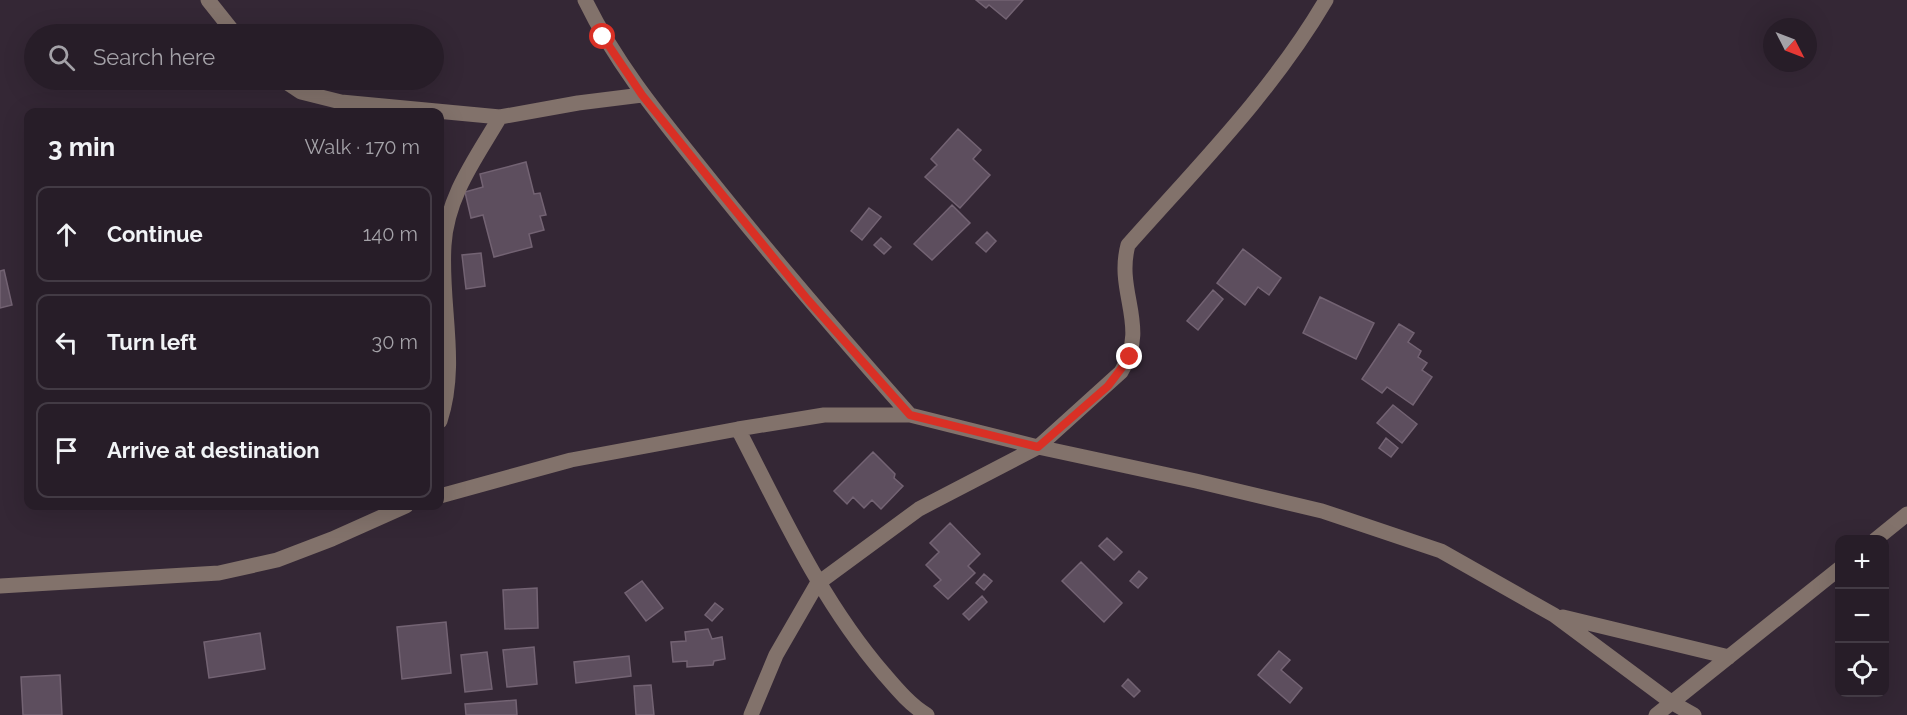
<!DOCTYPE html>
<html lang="en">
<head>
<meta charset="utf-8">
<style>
  body { margin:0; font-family:Raleway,sans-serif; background:#2f2630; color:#f1f3f6 }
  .controls { position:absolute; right:18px; bottom:18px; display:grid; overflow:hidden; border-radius:12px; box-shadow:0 6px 24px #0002 }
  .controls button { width:54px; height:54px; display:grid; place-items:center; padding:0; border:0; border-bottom:2px solid #433b45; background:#271d28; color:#f1f3f6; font:30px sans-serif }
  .compass { position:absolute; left:1763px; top:18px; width:54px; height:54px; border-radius:50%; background:#271d28; box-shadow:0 6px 24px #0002; rotate:132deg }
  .stop { position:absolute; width:18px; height:18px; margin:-14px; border:4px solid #d93025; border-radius:50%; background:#fff }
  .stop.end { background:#d93025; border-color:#fff; box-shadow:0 2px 6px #0008 }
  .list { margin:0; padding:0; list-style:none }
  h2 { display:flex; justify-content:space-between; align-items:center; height:78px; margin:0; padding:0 24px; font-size:26px }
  h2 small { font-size:20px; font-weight:400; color:#a4a2a8 }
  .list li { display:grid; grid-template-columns:39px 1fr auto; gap:18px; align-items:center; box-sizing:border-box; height:96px; margin:0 12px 12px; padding:0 12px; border:2px solid #433b45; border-radius:12px }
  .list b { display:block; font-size:22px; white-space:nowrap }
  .list em { font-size:20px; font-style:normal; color:#a4a2a8 }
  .icon { flex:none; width:33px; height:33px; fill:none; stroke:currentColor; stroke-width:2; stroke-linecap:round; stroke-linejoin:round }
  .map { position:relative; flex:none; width:1907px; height:715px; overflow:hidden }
  .search { position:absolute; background:#271d28; box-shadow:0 6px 24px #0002; left:24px; top:24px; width:420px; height:66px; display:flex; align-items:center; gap:15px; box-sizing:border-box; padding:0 21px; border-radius:33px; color:#a4a2a8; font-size:22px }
  .panel { position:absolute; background:#271d28; box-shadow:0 6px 24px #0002; left:24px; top:108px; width:420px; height:402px; border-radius:12px }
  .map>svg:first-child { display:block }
  .building { fill:#5d4e5e; stroke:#736373; stroke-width:1.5 }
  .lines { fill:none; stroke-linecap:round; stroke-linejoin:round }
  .minor { stroke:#82726b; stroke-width:15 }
  .route { stroke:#d93025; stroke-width:8 }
</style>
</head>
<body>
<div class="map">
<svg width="1907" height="715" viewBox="0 0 1907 715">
  <rect width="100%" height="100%" fill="#342735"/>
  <path class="building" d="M976,0H1023L1006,19L989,5L986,8Z
    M958,129L981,150L973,159L990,175L960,208L925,177L937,165L931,159Z
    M526,162L534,194L540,193L546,215L540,216L544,230L529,234L532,247L494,257L483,215L471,218L465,192L483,187L480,174Z
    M952,205L970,223L932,260L914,244Z
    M869,208L881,217L862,240L851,231Z
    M987,232L996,241L986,252L976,243Z
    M881,238L891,247L884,254L874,245Z
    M1243,249L1281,278L1269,295L1258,287L1245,305L1217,283Z
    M481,253L485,286L466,289L462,255Z
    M4,270L12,305L0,308V271Z
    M1213,290L1223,299L1198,330L1187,321Z
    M1320,297L1374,323L1356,359L1303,333Z
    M1399,324L1414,333L1408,342L1421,351L1418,357L1427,363L1422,370L1432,377L1413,405L1387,387L1382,393L1362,379Z
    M1393,405L1417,424L1402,443L1377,423Z
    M1386,438L1398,448L1391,457L1379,448Z
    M873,452L895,474L894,478L903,486L881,509L872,500L864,508L853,497L847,504L834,491Z
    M950,523L980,554L968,566L975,573L948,599L934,586L941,580L926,565L939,552L930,543Z
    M1107,538L1122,552L1114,560L1099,546Z
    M1081,562L1122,603L1104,622L1062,581Z
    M1139,571L1147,578L1138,588L1130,581Z
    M984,574L992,581L984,590L976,583Z
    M642,581L663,608L646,621L625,593Z
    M537,588L538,628L505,629L503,590Z
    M982,596L987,602L969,620L963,614Z
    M715,603L723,609L712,621L705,615Z
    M446,622L451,673L402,679L397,627Z
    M708,629L712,639L722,637L725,659L714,661L713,665L687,667V661L673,662L671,642L686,641L685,632Z
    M260,633L265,669L209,678L204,642Z
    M534,647L537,684L507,687L503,650Z
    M1279,651L1290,660L1281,670L1302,688L1290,703L1258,675Z
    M487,652L492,689L465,692L461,655Z
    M629,656L631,676L576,683L574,662Z
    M60,675L62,715H23L21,677Z
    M1128,679L1140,691L1134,697L1122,686Z
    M651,685L654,715H636L634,686Z
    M516,700L517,715H466L465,704Z"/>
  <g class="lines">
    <path class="minor" d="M208,0L235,34
      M585,0C616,64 660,117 704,172C770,255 839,335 910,415
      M283,80L301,92L341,102L500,117L578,103L642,95
      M440,421C459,363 440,305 444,245C447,196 476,158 500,117
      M738,429C782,514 821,601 884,674C896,688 911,706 927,715
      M440,496L571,460L738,429L824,415H910L1038,447L1196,481L1322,511L1441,551L1554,615L1671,702L1694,715
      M1875,540L1907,514
      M0,586L219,573L277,560L332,539L406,506
      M1563,617L1729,657
      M751,715L776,655L817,584L919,509L1038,447L1121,372C1150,326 1115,293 1128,245C1198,166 1272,92 1326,0
      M1656,715L1840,568"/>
  </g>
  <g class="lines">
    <path class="route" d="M603,37L642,95L712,182L808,300L910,415L1038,447L1108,386L1130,357"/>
  </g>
</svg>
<div class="controls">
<button>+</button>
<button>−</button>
<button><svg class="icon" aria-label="locate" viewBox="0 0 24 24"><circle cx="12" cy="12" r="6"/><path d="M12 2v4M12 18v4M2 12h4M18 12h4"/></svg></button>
</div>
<svg class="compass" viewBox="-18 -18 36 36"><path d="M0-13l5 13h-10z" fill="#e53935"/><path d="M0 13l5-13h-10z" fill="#a4a2a8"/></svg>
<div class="stop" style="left:603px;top:37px"></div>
<div class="stop end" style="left:1130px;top:357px"></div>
<div class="search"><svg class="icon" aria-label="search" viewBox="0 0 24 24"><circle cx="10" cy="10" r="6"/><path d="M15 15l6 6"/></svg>Search here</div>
<section class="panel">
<h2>3 min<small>Walk · 170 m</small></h2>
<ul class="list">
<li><svg class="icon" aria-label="ahead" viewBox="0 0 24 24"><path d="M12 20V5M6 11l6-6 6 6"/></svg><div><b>Continue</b></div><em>140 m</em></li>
<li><svg class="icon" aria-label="left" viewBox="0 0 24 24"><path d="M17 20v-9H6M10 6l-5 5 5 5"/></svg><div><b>Turn left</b></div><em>30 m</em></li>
<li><svg class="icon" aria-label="arrive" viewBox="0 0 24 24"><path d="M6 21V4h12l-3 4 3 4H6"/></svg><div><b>Arrive at destination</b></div></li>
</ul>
</section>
</div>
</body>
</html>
